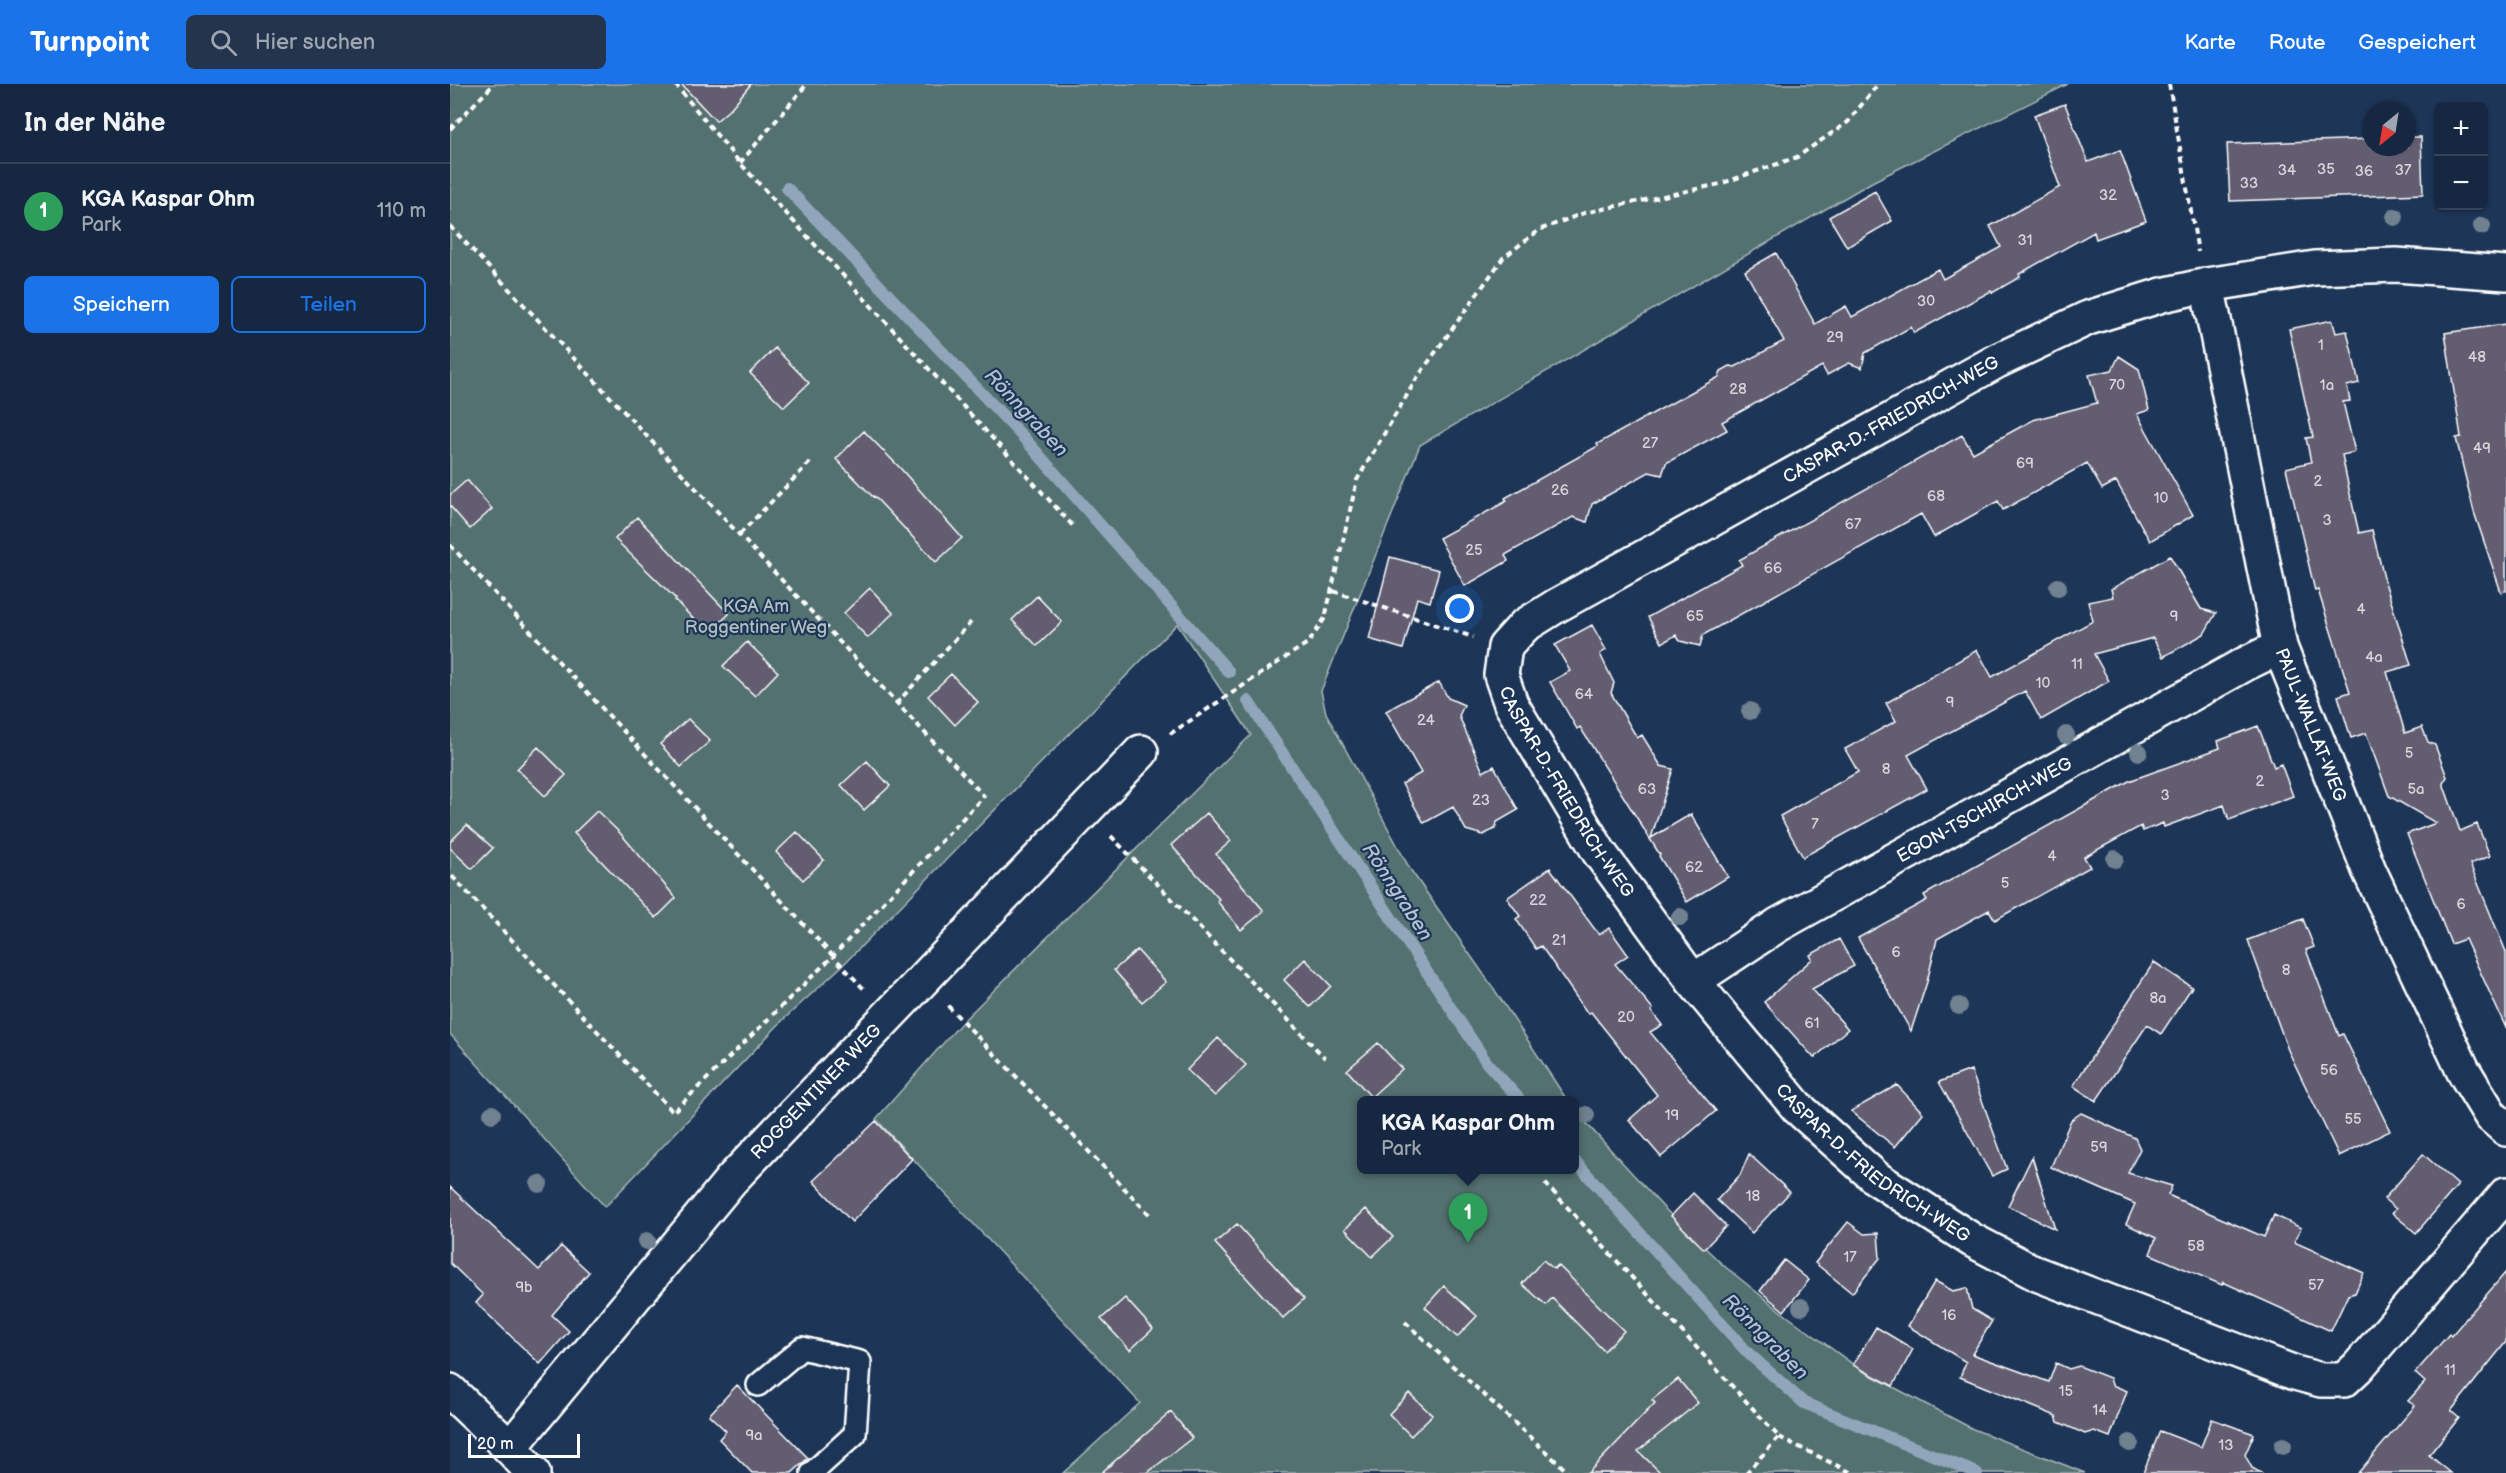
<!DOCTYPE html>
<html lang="de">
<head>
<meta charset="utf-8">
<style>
  body { margin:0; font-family:"Balsamiq Sans",sans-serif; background:#23344c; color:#f1f3f6 }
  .controls { position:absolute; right:18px; top:18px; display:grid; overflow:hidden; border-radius:9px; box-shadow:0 2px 4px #0004 }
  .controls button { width:54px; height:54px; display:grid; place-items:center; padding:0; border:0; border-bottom:2px solid #35445a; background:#162841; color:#f1f3f6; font:30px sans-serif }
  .compass { position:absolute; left:1912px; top:18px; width:54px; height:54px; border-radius:50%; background:#162841; box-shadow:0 2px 4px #0004; rotate:210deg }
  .scale { position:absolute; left:18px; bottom:15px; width:112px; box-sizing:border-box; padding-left:6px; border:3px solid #fff; border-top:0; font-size:16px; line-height:21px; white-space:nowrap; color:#fff; -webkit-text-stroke:4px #1d3557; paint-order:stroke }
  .you { position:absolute; left:1010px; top:525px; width:21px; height:21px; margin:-15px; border:4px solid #fff; border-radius:50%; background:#1a73e8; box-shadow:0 0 0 9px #1a73e833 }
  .badge { display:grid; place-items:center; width:39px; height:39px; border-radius:50%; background:#1a73e8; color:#fff; font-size:20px; font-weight:700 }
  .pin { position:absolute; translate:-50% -50px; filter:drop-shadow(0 2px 3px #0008) }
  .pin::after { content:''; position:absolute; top:32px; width:21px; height:18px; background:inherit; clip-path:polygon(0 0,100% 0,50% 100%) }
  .popup { position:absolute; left:907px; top:1012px; width:222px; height:78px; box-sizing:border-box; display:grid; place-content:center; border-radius:9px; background:#162841; filter:drop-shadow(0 2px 4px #0005); font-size:20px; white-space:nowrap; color:#9ea6b1 }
  .popup b { font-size:22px; color:#f1f3f6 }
  .popup::after { content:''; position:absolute; left:50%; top:100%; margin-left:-12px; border:12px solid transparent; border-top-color:#162841 }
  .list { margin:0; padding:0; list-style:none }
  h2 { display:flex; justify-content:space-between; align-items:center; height:78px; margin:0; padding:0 24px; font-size:26px }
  h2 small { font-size:20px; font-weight:400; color:#9ea6b1 }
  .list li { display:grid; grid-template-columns:39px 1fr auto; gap:18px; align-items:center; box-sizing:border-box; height:96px; padding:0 24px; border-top:2px solid #35445a }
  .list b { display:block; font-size:22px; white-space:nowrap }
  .list p { margin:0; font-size:20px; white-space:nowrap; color:#9ea6b1 }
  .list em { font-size:20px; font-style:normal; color:#9ea6b1 }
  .actions { display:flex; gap:12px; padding:18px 24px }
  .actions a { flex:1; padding:14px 0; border:2px solid #1a73e8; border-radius:9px; text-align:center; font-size:21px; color:#1a73e8 }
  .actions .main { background:#1a73e8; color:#fff }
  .icon { flex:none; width:33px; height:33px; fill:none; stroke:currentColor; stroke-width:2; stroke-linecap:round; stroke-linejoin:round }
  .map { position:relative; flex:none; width:2056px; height:1389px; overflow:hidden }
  header { display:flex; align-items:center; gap:36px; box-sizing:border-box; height:84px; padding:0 30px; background:#1a73e8; color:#fff }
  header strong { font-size:28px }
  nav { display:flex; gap:33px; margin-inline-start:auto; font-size:21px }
  .search { width:420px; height:54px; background:#23344c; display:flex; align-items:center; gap:15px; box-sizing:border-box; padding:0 21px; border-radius:9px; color:#9ea6b1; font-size:22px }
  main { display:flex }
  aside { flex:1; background:#162841 }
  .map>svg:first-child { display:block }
  .green { fill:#537170; stroke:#a9b8b8; stroke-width:1.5 }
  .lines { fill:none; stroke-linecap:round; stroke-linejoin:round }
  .stream { stroke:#91a6bb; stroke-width:12 }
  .building { fill:#625d71; stroke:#fff; stroke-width:1.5 }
  .lane-casing { stroke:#fff; stroke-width:26 }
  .street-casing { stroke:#fff; stroke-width:38 }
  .path { stroke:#fff; stroke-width:4; stroke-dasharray:6 4.5; stroke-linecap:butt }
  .lane { stroke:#1d3557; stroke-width:21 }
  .street { stroke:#1d3557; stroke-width:33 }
  .tree { fill:#6f8190 }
  .labels { text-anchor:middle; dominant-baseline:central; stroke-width:4.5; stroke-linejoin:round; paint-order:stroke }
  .number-label { font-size:15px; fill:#d8d6dc }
  .street-label { font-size:18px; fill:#fff; stroke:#1d3557 }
  .park-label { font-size:18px; fill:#b2bfbf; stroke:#1d3557 }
  .water-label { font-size:20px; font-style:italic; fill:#b5c3d2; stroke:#1d3557 }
</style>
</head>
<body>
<header>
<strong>Turnpoint</strong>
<div class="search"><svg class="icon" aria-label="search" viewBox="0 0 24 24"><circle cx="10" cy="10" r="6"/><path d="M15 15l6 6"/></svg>Hier suchen</div>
<nav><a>Karte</a><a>Route</a><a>Gespeichert</a></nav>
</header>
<main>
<aside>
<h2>In der Nähe<small></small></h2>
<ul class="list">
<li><span class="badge" style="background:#2e9e5b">1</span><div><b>KGA Kaspar Ohm</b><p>Park</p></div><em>110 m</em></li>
</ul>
<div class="actions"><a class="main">Speichern</a><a>Teilen</a></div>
</aside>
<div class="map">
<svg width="2056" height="1389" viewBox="0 0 2056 1389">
  <rect width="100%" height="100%" fill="#1d3557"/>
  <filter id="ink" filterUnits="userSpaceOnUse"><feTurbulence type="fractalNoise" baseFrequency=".0167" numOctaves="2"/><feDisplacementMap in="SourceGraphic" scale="12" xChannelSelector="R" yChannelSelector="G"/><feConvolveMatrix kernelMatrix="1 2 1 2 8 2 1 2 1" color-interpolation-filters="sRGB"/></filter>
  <g filter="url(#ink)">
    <path class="green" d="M0,0H1618L1422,98L970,361L871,607L876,629L960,785L1044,905L1117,1016H912V1086H1124L1125,1027L1214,1124L1273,1181L1329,1226L1411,1286L1523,1345L1635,1389H613L690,1319L426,1035L513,937L801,651L727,540L392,882L334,935L155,1123L0,950Z"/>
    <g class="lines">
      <path class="stream" d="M337,104L574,354L779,588
        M798,617L1037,979L1070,1016
        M1124,1076L1298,1269L1354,1319L1527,1389"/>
    </g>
    <path class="building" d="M231,0H301L280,25L266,37Z
      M1615,20L1638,78L1670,66L1696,137L1646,155L1644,148L1569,190L1570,193L1542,209L1541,207L1464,249L1461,243L1415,269L1412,284L1399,279L1377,291L1372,282L1272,338L1277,346L1216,379L1212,391L1199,388L1142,420L1137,438L1123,433L1055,471L1058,477L1015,502L989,454L1057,417L1055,414L1148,362L1147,360L1269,293L1271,287L1280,282L1285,283L1334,257L1295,187L1326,169L1365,240L1396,222L1402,233L1488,185L1493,195L1551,163L1540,142L1610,103L1584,31Z
      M1957,53H1971L1973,110L1780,117L1777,60L1921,55V63H1957Z
      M1425,107L1442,137L1397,163L1379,133Z
      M1882,236L1886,249L1897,247L1909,299L1897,302L1900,317L1893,318L1905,368L1892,371L1900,410L1909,449L1922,446L1935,498L1961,581L1937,588L1955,649L1972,643L1978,658L1985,661L1997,693L1993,699L2010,747L2027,740L2040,772L2020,780L2056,868V944L2015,855L2001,860L1957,750L1986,739L1939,712L1916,649L1901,654L1888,612L1900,608L1868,506L1865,507L1836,384L1861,378L1856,354L1863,353L1839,245Z
      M2056,240V507L2051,508L2024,428L2006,354L2011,353L1995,249Z
      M325,264L359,299L334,323L300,289Z
      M1669,272L1689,285L1699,326L1687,330L1743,431L1700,457L1666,397L1652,405L1637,379L1553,426L1548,417L1484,453L1471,430L1253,551L1250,562L1230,557L1226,551L1212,559L1198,533L1292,481L1289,476L1512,351L1523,369L1583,336L1647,319L1639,291L1662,286Z
      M414,347L451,385L512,454L486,478L424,412L423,413L386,375Z
      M17,396L42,425L20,445L0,422V411Z
      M187,433L279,530L260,548L255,543L253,545L225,516L226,515L165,455Z
      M1720,472L1751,525L1766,529L1754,550L1713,573L1703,554L1644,570L1659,597L1591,636L1575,607L1458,671L1477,705L1353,773L1330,732L1408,688L1395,665L1446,637L1436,619L1527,566L1542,593L1643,537L1638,518L1663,513L1661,505Z
      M940,473L989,486L980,518L967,514L953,565L919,555Z
      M420,504L443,529L418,554L394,529Z
      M587,512L612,538L587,562L562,536Z
      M1142,541L1156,566L1150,570L1164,599L1161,609L1187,654L1192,651L1211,682L1223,685L1201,754L1241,730L1278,793L1237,818L1209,772L1210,771L1130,643L1127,645L1100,598L1120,587L1105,561Z
      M297,558L328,588L305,612L273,582Z
      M501,590L528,618L505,641L478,612Z
      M989,598L998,614L1014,621L1009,632L1033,688L1044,682L1068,726L1047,738L1045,745L1033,751L1016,746L1003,723L974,739L952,700L971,689L936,627Z
      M238,635L260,657L231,683L210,660Z
      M1808,642L1824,683L1831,680L1843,712L1779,736L1774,721L1714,743L1713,739L1693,747L1691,742L1634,773L1640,783L1545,836L1539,826L1487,855L1477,898L1461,947L1408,854L1477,816L1474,811L1679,697L1770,664L1768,657Z
      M88,663L116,691L95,712L67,685Z
      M417,677L440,702L414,726L391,701Z
      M147,727L170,749L226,814L206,834L124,749Z
      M757,729L781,757L766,770L814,827L791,846L767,817L769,815L721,761Z
      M17,741L43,764L22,785L0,764V758Z
      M347,748L374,776L353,796L326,768Z
      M1100,784L1149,851L1159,844L1178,871L1165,880L1203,925L1201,927L1212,941L1200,948L1266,1027L1211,1073L1179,1036L1207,1011L1141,928L1138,930L1091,862L1086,865L1066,835L1070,832L1057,814Z
      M1853,835L1864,863L1856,866L1889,952L1893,950L1940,1047L1889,1072L1838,966L1798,856Z
      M1389,855L1404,882L1362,905L1398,945L1364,974L1314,918L1362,875L1360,871Z
      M687,866L716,898L692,918L664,886Z
      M855,875L881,902L860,923L834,896Z
      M1704,878L1742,903L1711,950L1697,941L1646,1017L1623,1002Z
      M768,954L796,981L765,1012L737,986Z
      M928,959L952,985L921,1013L897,986Z
      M1521,986L1557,1085L1542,1092L1489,998Z
      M1447,1001L1473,1029L1445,1063L1401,1027Z
      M1631,1029L1685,1054L1690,1065L1678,1089L1722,1102L1718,1111L1814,1153L1824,1131L1851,1144L1844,1158L1914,1189L1905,1209L1898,1211L1881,1247L1773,1198L1772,1201L1700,1170L1706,1154L1676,1140L1685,1120L1601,1083L1621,1036Z
      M426,1037L462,1075L402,1138L363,1097Z
      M1299,1070L1340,1108L1302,1149L1267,1116L1290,1091Z
      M1973,1070L2008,1101L1966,1149L1942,1129L1946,1125L1934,1115Z
      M1582,1073L1605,1145L1558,1122Z
      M0,1103L89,1186L111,1162L139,1188L102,1231L119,1247L90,1280L26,1219L33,1211L0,1179Z
      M1243,1109L1276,1142L1254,1165L1221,1132Z
      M916,1125L943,1153L922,1173L895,1145Z
      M1398,1138L1414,1150L1428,1149L1430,1174L1402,1209L1365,1179Z
      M787,1140L854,1215L833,1234L765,1159Z
      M1093,1176L1104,1185L1108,1181L1174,1247L1154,1267L1102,1214L1096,1221L1072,1200Z
      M1334,1176L1359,1196L1334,1227L1310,1207Z
      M2056,1188V1258L2001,1327L2009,1334L1979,1371L2001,1389H1908L1965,1322L1958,1317L1975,1298L1965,1289L1999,1250L2001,1252Z
      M1485,1197L1503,1207L1517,1204L1522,1225L1542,1237L1522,1270L1599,1298L1606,1279L1619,1285L1629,1282L1660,1294L1662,1301L1677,1307L1660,1353L1644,1347L1635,1350L1608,1338L1606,1332L1510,1293L1516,1278L1458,1242Z
      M994,1202L1027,1232L1007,1253L975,1223Z
      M675,1214L703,1245L680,1266L651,1235Z
      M1426,1243L1463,1265L1443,1302L1403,1281Z
      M1228,1295L1248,1319L1188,1367L1211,1389H1138L1205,1319L1202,1316Z
      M287,1301L358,1374L342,1389H302L269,1355L276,1347L259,1331Z
      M959,1309L982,1331L961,1352L939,1330Z
      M721,1328L742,1354L697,1389H651Z
      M1762,1335L1804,1350L1795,1371L1802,1384L1811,1389H1693L1710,1347L1751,1363Z"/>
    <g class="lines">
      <g class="lane-casing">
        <path id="lane" d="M308,1301L352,1264L410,1278L405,1350L362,1389"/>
      </g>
      <g class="street-casing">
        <g id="street">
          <path id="s1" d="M2056,189L1946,181L1865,184L1757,201L1712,211L1638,234L1547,277L1106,522L1074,542L1055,563L1051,591L1061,620L1149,768L1243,897L1347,1023L1426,1094L1522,1156L1587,1190L1845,1289L1871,1296H1894L1908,1283L2056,1110"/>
          <path id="s2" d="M1757,201L1830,563L1919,786L2013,986L2041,1032L2056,1045"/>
          <path id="s3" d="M1243,897L1328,841L1795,580L1830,563"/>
          <path d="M0,1307L60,1364L83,1389"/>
          <path id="s4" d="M60,1364L281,1096L691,668"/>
        </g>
      </g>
      <path class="path" d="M225,0L290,79L623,442
        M1719,0L1748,168
        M0,45L44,0
        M290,79L357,0
        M0,142L534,712L383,872L414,905
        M290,450L363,375
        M0,461L383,872L223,1028L0,790
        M883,507L1023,553
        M446,620L521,538
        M720,650L859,558L875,534L907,396L967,294L1053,174L1089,146L1134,129L1270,100L1347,73L1398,38L1428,0
        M661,752L875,974
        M498,922L702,1133
        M1095,1099L1329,1353L1296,1389
        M955,1238L1119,1389
        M1329,1353L1402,1389"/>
      <use href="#lane" class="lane"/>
      <use href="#street" class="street"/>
    </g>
    <g class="tree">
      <circle cx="1945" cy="133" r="9"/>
      <circle cx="2032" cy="142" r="9"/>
      <circle cx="1608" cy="503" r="9"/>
      <circle cx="1300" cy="627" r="9"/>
      <circle cx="1616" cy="651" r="9"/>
      <circle cx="1689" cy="668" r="9"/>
      <circle cx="1665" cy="775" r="9"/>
      <circle cx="1230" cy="833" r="9"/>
      <circle cx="1509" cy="922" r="9"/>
      <circle cx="42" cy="1030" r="9"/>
      <circle cx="1136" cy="1031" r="9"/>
      <circle cx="89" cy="1100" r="9"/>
      <circle cx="197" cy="1157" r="9"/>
      <circle cx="1351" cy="1223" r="9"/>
      <circle cx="1680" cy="1359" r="9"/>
      <circle cx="1833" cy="1362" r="9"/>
    </g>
  </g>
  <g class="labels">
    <g class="number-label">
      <text x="1876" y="85">35</text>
      <text x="1837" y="86">34</text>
      <text x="1953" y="86">37</text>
      <text x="1914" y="87">36</text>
      <text x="1799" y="99">33</text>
      <text x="1658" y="111">32</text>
      <text x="1575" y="156">31</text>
      <text x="1476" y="217">30</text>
      <text x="1385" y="253">29</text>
      <text x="1871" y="261">1</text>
      <text x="2027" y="273">48</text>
      <text x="1667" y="301">70</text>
      <text x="1877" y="301">1a</text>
      <text x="1288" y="305">28</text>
      <text x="1200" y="359">27</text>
      <text x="2032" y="364">49</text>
      <text x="1575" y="379">69</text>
      <text x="1868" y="397">2</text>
      <text x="1110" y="406">26</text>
      <text x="1486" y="412">68</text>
      <text x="1711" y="414">10</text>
      <text x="1877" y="436">3</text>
      <text x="1403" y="440">67</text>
      <text x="1024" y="466">25</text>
      <text x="1323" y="484">66</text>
      <text x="1911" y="525">4</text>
      <text x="1245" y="532">65</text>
      <text x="1724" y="532">9</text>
      <text x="1924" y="573">4a</text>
      <text x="1627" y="580">11</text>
      <text x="1593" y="599">10</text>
      <text x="1134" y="610">64</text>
      <text x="1500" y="618">9</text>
      <text x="976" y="636">24</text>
      <text x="1959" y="669">5</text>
      <text x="1436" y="685">8</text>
      <text x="1810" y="697">2</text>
      <text x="1197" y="705">63</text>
      <text x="1966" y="705">5a</text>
      <text x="1715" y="711">3</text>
      <text x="1031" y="716">23</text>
      <text x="1365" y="740">7</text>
      <text x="1602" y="772">4</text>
      <text x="1244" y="783">62</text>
      <text x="1555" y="799">5</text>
      <text x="1088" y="816">22</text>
      <text x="2011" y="820">6</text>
      <text x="1109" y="856">21</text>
      <text x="1446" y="868">6</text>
      <text x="1836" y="886">8</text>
      <text x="1708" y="914">8a</text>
      <text x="1176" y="933">20</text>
      <text x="1362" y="939">61</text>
      <text x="1879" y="986">56</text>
      <text x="1222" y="1031">19</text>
      <text x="1903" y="1035">55</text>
      <text x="1649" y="1063">59</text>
      <text x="1303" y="1112">18</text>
      <text x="1746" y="1162">58</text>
      <text x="1400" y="1173">17</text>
      <text x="1866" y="1201">57</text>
      <text x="74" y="1203">9b</text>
      <text x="1499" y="1231">16</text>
      <text x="2000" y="1286">11</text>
      <text x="1616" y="1307">15</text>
      <text x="1650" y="1326">14</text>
      <text x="304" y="1351">9a</text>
      <text x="1776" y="1361">13</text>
    </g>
    <g class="street-label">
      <text transform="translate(1441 336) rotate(-29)">CASPAR-D.-FRIEDRICH-WEG</text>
      <text stroke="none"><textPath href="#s2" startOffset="453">PAUL-WALLAT-WEG</textPath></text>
      <text stroke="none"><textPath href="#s1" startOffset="1258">CASPAR-D.-FRIEDRICH-WEG</textPath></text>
      <text stroke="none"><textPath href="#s3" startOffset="338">EGON-TSCHIRCH-WEG</textPath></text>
      <text stroke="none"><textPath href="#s4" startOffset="470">ROGGENTINER WEG</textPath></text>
      <text stroke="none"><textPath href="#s1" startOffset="1744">CASPAR-D.-FRIEDRICH-WEG</textPath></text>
    </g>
    <g class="park-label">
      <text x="306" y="522">KGA Am<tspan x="306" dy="21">Roggentiner Weg</tspan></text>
    </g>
    <g class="water-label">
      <text transform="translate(576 329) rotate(47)">Rönngraben</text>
      <text transform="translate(947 808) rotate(57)">Rönngraben</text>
      <text transform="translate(1315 1253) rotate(45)">Rönngraben</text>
    </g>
  </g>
</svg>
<div class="controls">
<button>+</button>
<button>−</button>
</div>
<svg class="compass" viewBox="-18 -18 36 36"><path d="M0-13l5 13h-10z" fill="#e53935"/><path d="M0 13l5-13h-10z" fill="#9ea6b1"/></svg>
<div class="scale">20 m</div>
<div class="you"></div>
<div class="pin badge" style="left:1018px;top:1159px;background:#2e9e5b">1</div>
<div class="popup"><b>KGA Kaspar Ohm</b>Park</div>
</div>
</main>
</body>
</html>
